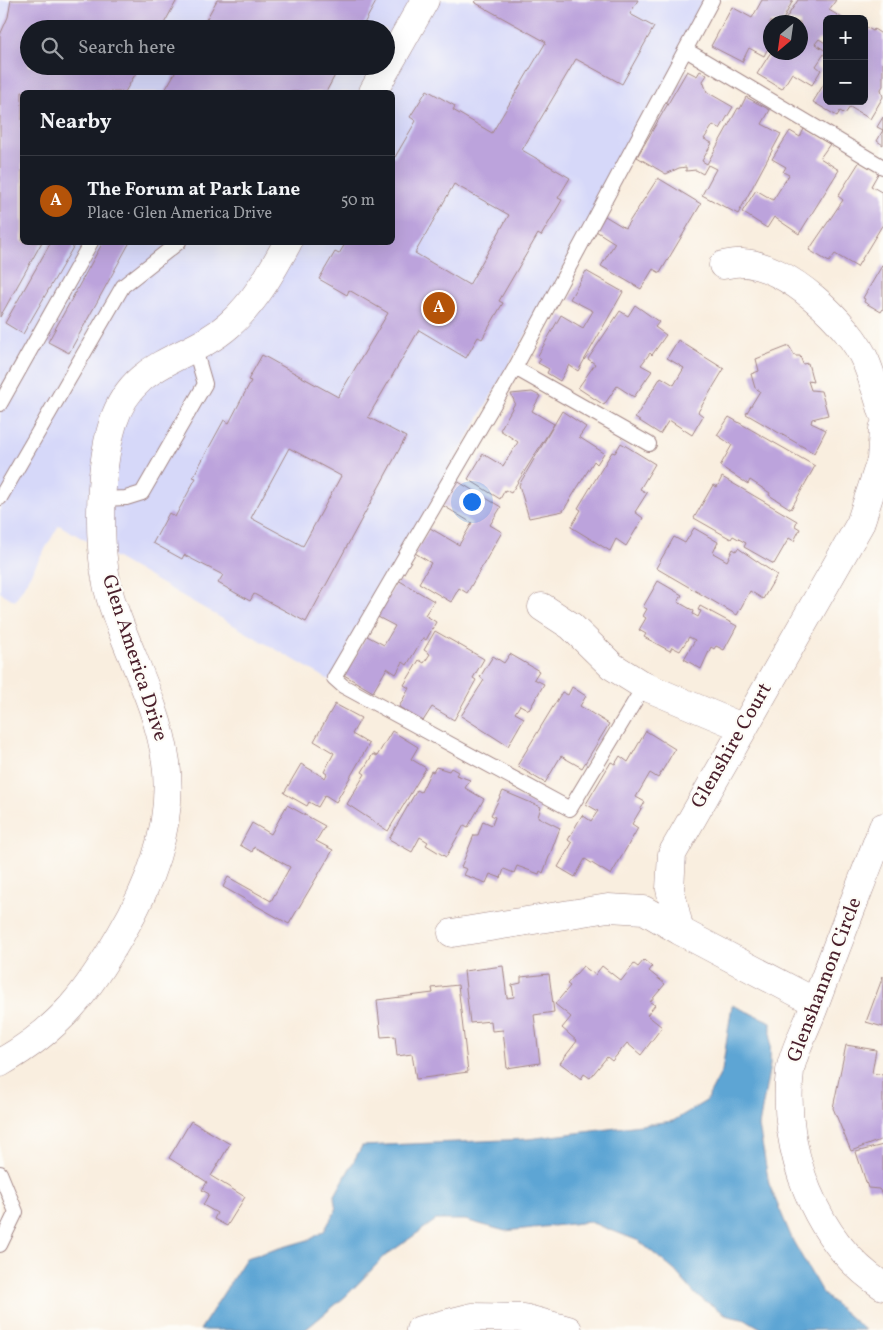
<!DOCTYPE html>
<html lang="en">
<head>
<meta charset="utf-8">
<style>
  body { margin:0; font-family:Vollkorn,serif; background:#242831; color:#f1f3f6 }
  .controls { position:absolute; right:15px; top:15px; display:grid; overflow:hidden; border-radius:8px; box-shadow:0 5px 20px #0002 }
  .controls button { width:45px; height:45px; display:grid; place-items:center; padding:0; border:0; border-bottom:1px solid #363941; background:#171b24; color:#f1f3f6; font:25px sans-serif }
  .compass { position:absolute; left:763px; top:15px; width:45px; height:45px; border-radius:50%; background:#171b24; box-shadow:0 5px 20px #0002; rotate:209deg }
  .you { position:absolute; left:471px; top:501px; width:18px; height:18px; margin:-12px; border:4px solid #fff; border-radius:50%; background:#1a73e8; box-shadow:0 0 0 8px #1a73e833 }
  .badge { display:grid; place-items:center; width:32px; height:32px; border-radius:50%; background:#b45309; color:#fff; font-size:16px; font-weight:700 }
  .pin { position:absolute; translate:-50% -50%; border:2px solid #fff; box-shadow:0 1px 5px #0006 }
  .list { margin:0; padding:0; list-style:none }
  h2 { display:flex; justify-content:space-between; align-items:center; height:65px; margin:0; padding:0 20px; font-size:21px }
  h2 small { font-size:16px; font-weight:400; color:#9ea1a6 }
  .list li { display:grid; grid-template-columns:32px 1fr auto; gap:15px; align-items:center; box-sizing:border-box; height:90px; padding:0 20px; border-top:1px solid #363941 }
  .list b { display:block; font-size:19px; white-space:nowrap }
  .list p { margin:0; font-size:16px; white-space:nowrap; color:#9ea1a6 }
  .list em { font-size:16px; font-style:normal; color:#9ea1a6 }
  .icon { flex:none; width:28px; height:28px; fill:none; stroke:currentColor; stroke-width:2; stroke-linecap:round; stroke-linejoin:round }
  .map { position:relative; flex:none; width:883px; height:1330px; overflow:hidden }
  .search { position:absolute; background:#171b24; box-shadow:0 5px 20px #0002; left:20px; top:20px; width:375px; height:55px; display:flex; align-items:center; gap:12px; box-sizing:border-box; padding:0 18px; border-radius:28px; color:#9ea1a6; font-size:19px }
  .panel { position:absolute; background:#171b24; box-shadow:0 5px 20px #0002; left:20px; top:90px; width:375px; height:155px; border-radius:8px }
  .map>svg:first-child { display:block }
  .built { fill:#d6d8f9; fill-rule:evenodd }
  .water { fill:#5da5d4; stroke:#546280 }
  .building { fill:#bca3dc; fill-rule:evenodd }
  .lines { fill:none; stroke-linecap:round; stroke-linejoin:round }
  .service-casing { stroke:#a28685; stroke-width:16 }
  .minor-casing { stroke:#a28685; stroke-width:29 }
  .service { stroke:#fff; stroke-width:14 }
  .minor { stroke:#fff; stroke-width:28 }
  .labels { text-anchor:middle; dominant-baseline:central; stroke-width:4.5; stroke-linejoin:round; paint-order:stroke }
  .street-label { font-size:20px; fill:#4a1f2b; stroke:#fdfcf7 }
</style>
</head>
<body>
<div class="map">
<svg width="883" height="1330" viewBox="0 0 883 1330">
  <rect width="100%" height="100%" fill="#fdfcf7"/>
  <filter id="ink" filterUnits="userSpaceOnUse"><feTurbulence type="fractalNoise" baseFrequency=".02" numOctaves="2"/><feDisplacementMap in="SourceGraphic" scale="10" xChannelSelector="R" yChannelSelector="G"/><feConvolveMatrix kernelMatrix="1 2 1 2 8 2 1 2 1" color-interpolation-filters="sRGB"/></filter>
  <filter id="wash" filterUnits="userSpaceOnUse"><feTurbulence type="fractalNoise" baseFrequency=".0096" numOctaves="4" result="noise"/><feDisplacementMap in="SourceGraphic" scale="20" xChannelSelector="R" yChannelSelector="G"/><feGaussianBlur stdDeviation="1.12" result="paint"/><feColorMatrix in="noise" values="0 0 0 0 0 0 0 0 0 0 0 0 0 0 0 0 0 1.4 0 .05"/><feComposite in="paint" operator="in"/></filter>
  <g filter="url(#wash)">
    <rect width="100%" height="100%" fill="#f9eedf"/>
    <path class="built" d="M0,0H714L331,681L59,525L15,601L0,592ZM29,29H386V66H29ZM22,92H392V242H22Z"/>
    <path class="water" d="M732,1005L771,1022L770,1065L759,1126L769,1184L793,1241L823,1294L865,1330H764L747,1320L728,1316L695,1294L675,1271L639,1241L590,1222L505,1231L465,1220H436L385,1256L346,1296L305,1330H200L246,1258L311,1239L324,1231L336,1210L334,1197L362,1146L528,1139L673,1121L706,1101L722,1071Z"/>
    <g id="blocks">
      <path class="building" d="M11,0H177L161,29H29V66H140L125,92H22V242H42L0,317V35L8,17Z
        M217,0H377L361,29H201Z
        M476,0H638L630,14L654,27L622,84L576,59L522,150L570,178L558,198L562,200L541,236L538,234L499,301L503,303L482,339L478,337L466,358L419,330L368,417L406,437L306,622L254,594L250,601L218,583L223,575L184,555L182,559L153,543L169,513L175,517L196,478L193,477L224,420L229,423L251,381L248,380L262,355L338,397L388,313L349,290L347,295L319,279L335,252L339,254L346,242H392V156L395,157L416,121L410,117L427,90L455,106L453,110L492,133L546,42L474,2ZM454,184L509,215L469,285L415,253ZM289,448L341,476L303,546L251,518Z
        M762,0H793L783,20L787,22H770V44L764,56L749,48L742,62L711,46L732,7L752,18Z
        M798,0H836L829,10L844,19H827V44L819,39L815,44L826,51L816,66L821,70L812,85L792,73L782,89L757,74L771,52H800V22L785,20Z
        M864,26L873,31L874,29L883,35V86L881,89L883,97L870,119L850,107L845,114L840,111L837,116L813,102L827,79V101H864Z
        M179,66H340L326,92H164Z
        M687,71L697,76L700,71L707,75L703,81L707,92L733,107L720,129L713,125L704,139L712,143L702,161L707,164L738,108L740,109L746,97L770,110L762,124L781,134L738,214L702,195L716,169L708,165L703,174L696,170L686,171V167L679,168L666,174L637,157Z
        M883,117V145L877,141L883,130L877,127Z
        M804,129L830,144L820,158L839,170L799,234L774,217L767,228L742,212L756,190L773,200L789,175L783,172L786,167L772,159L790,131L800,137Z
        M860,161L879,172L871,186L883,193V224L857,267L835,254L829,262L809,250L843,200L838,196Z
        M658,178L701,204L660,273L653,269L641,289L601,266L615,243L596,231L605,216L625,228Z
        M51,242H76L23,334L5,323Z
        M103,242H130L69,353L48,342Z
        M883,264V309L881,312L864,302L865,299L863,298Z
        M586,271L623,292L578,371L569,365L560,381L547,373L549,369L538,363L541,359L537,357L561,315L583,328L593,311L570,299Z
        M635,305L659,322L655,327L666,335L652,355L650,353L641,365L652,371L634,397L617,386L604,405L578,388L595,364L588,359L620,311L628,316Z
        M678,340L724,369L698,412L703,416L692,435L669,420L660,434L635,418L661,377L674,385L684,368L667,358Z
        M789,346L795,356H800L803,364L808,363L813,382L808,381L811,390L821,391L828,415L812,419L811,423L826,430L814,453L746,414L760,391L755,388L751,374L759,371L756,359Z
        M532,392L540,396L532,411L554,424L511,493L505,490L500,499L468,479L483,454L503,466L518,442L500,430L515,403L511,394Z
        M562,411L586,427L579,437L604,453L597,464L594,461L563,511L529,518L519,485Z
        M729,417L815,466L791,509L769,495L770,493L750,480L748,484L720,466L732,445L717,435Z
        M621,443L655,464L640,489L647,493L635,512L643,518L626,546L616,539L610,551L571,527L581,510L578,508L612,452L615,453Z
        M722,477L797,521L795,526L800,529L794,541L789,538L774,564L744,547L746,543L733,536L731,539L694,518L713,485L717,487Z
        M457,481L501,507L490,525L502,532L467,593L459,588L451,602L419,583L431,563L415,553L430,528L459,545L472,523L442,505Z
        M694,528L718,542L713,553L727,561L733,549L736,551L738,548L777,575L763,599L750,591L737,615L656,568L674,537L685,543Z
        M398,580L434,601L425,615L436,622L426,640L423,638L407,665L403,662L396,674L387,668L373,692L344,675L367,636L384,645L395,626L376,616Z
        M658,581L682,595L678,602L694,611L693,614L698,617L701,611L698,610L700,606L737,626L724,650L716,646L714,649L711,647L701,669L684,659L695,640L689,637L680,651L672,647L670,651L644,637L646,634L639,630L646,618L643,616L647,609L643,607Z
        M435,631L484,659L473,678L476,680L454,720L432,707L423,721L399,707L409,688L404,685L419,660L424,663L430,654L424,650Z
        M510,654L539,671L534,679L544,684L529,710L520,705L515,713L524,718L508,746L461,716L484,680L480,677L493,656L504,663Z
        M572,687L586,696L580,706L609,724L582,768L561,756L545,783L517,766L562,692L568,695Z
        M335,704L361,718L352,734L369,744L336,802L325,795L318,807L309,802L307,806L284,793L301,764L325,778L327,774L324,772L334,753L314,741Z
        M392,731L418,747L411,759L426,768L388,831L347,804L365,774L362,772L373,754L377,756Z
        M646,731L675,749L658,778L650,773L636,797L645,802L632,824L638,828L611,875L585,859L575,877L558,867L572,843L568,840L582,815L591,821L598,811L586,804L611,762L615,764L620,756L628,762Z
        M436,767L449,771L451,768L458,772L456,775L470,780L465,788L484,799L468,827L464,825L446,857L426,845L428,842L420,837L412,852L389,839L417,790L421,792L431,771L433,772Z
        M503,791L541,807L538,817L560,828L543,873L540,871L539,874L517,866L514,873L504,869L501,878L490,874L486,883L464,875L467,869L461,867L474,835H478L483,821L492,825L495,817L491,815Z
        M287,805L325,826L316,841L333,850L289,924L223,887L228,877L271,901L290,867L254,847L252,852L240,845L252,823L271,834Z
        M644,960L652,967L649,971L665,984L650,1002L655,1005L647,1015L662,1027L641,1055L627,1043L612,1061L607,1057L590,1078L584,1074L581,1079L560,1063L577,1041L562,1028L571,1017L555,1004L570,986L567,984L583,966L595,975L602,966L621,981L634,964L638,967Z
        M503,966L507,998L514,997L512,985L521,983V977L549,974L554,1012L534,1015L540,1063L507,1068L503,1030L492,1031L491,1021L470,1023L464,971Z
        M883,976V1027L866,1022Z
        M458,985L468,1072L416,1079L412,1054L397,1056L395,1036L381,1037L377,1000L433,993L432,988Z
        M846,1045L876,1050L872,1073L883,1075V1139L851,1151L833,1108Z
        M191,1121L230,1144L211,1176L245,1197L227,1226L214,1219L217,1213L203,1205L209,1194L202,1190L207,1182L169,1158Z
        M883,1145V1195L879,1189L868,1188L856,1152Z"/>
    </g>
  </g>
  <g filter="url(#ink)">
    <use href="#blocks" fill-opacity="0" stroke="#a28685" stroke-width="1"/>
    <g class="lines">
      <g class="service-casing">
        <path id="service" d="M686,50L883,167
          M515,368L334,678L343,686L570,809L644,686
          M0,404L91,242
          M649,444L515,368L712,0
          M0,498L123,286L179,242
          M102,499L126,498L142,493L205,384L194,346
          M0,1173L16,1212L0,1245"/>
      </g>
      <g class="minor-casing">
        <path id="minor" d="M373,92L425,0
          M723,265C729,264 736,262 742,263C786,264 850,324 866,362C873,379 878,397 883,413
          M542,607L571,626L612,666L644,686L744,728
          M883,827C860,887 836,947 814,1007C807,1026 793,1052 790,1071C781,1149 815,1242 883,1286
          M452,933L608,908L644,910L680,931
          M815,1002L680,931L670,889L672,854L860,524L881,460L883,429
          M0,1063C61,1028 87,993 121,934C151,883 174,823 166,762C158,706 131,659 113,606C96,557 98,472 113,423C133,359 187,362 229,325C255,302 271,273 288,242
          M420,1330L472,1317L524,1318L568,1330"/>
      </g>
      <use href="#service" class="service"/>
      <use href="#minor" class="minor"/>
    </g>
  </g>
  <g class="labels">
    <g class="street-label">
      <text transform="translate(134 658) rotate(72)">Glen America Drive</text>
      <text transform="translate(732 746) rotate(-60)">Glenshire Court</text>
      <text transform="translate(825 980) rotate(-69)">Glenshannon Circle</text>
    </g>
  </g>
</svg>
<div class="controls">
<button>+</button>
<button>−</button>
</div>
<svg class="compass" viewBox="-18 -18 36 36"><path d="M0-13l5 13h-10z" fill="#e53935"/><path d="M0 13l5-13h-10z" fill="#9ea1a6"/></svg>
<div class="you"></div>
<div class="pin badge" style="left:439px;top:308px">A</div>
<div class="search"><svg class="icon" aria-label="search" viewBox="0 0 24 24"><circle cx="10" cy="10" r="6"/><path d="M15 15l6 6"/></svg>Search here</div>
<section class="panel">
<h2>Nearby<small></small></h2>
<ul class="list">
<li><span class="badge">A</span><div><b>The Forum at Park Lane</b><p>Place · Glen America Drive</p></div><em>50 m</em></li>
</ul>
</section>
</div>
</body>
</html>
